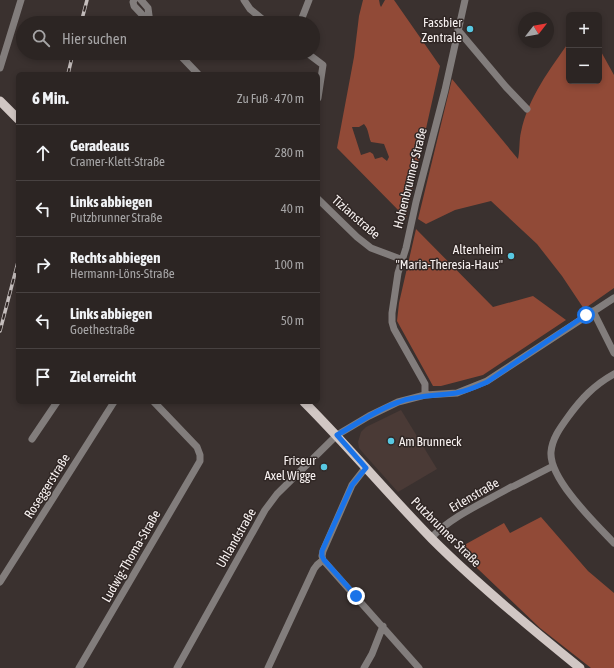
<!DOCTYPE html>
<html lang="de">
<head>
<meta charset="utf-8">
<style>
  body { margin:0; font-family:"Asap Condensed",sans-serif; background:#342d2b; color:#f1f3f6 }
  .controls { position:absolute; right:12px; top:12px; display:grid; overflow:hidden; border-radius:6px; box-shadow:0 2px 6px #0003 }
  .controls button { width:36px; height:36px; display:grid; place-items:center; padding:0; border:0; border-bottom:1px solid #484241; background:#2c2523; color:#f1f3f6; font:20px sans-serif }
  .compass { position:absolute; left:518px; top:12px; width:36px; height:36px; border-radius:50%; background:#2c2523; box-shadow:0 2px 6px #0003; rotate:59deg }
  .stop { position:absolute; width:12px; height:12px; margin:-9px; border:3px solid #1a73e8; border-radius:50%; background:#fff }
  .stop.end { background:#1a73e8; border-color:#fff; box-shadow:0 1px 4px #0008 }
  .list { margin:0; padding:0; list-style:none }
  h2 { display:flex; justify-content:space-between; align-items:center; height:52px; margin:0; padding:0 16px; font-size:17px }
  h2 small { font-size:13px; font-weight:400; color:#a6a5a6 }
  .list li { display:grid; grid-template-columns:26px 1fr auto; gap:12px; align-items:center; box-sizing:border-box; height:56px; padding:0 16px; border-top:1px solid #484241 }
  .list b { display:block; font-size:15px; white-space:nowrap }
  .list p { margin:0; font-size:13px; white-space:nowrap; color:#a6a5a6 }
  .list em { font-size:13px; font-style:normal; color:#a6a5a6 }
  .icon { flex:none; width:22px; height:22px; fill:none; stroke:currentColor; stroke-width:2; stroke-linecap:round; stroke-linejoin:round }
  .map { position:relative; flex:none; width:614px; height:668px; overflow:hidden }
  .search { position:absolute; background:#2c2523; box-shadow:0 2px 6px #0003; left:16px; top:16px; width:304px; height:44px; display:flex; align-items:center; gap:10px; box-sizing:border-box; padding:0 14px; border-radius:22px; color:#a6a5a6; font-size:15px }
  .panel { position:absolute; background:#2c2523; box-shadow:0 2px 6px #0003; left:16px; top:72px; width:304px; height:332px; border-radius:6px }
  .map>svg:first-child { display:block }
  .built { fill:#4a3a36 }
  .forest { fill:#914a37; fill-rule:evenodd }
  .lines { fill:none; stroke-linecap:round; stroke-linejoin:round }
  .minor { stroke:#827d7c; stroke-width:7 }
  .major { stroke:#d1c7c4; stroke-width:9 }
  .rail-casing { stroke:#c5bebd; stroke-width:3.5 }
  .rail { stroke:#302725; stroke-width:2; stroke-dasharray:6; stroke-linecap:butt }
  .route { stroke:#1a73e8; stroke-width:5 }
  .poi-dot { fill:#58c9e3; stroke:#302725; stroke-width:1.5 }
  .labels { text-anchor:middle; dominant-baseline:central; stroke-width:3; stroke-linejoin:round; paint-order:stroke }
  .poi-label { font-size:13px; fill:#f8f2f1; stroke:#302725; text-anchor:end }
  .street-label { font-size:13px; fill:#f8f2f1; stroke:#302725 }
</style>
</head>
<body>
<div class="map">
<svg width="614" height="668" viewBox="0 0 614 668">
  <rect width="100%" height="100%" fill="#3a312f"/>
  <path class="built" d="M401,410L437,469L398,492L364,454L359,448L358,442L361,432L366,427Z"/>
  <path class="forest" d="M363,0H379L380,5L381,7L385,0H394L440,66L406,218L337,148L354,57L359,16ZM364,124C369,130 368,135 371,142L384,144L389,157L387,161L382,157L375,159L373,154L370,152L361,155L352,127H359Z
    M569,42V81H599V48L614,75V288L584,309L562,276L537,244L491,201L455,210L426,224L418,219L452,79L518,159C520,150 519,140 521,132C528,98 550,69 569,42Z
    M416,229L493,307L533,296L566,320L483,375L441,386H433L397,321L399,303Z
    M541,517L588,571L614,593V668H591L540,628L457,549L504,523L510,533Z"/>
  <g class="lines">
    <path class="minor" d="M134,0L133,2L134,6L150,23
      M141,0L148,8L150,23
      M244,0L250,9L267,23
      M300,23L309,0
      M458,30L506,87L527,109
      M178,53L198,74
      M307,53L323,65L318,98
      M0,68L21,0
      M318,199L357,237L371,248L403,260
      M593,311L614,353
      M614,374C594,385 581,399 568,417C560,428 552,439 551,452C549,479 596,524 614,543
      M425,395V384L394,329L392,322V313L398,273L406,248L416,202L445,90L465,0
      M32,439L57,402
      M366,467L352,485L323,551L322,556L323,560L419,668
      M514,486L553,466
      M431,538C452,516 485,502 511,487
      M0,582L114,402
      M79,668L200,461V455L197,447L154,402
      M177,668L265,510L277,494L337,435L369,416L398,402L425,395L457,393L487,381L614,298
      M268,668L314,569L317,565L323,560
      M364,668L372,654L383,626"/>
    <path class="major" d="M0,101L18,119
      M304,402C348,446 388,494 432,539C478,585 529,627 580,668"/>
    <g class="rail-casing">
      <path id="rail" d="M81,23L87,0
        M68,74L73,53
        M0,331L18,262"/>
    </g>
    <use href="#rail" class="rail"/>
  </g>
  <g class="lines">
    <path class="route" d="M356,596L324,560L322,556V551L352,485L366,468L337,435C357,424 377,409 399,402C417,395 437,396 456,393C467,391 478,386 487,382L586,315"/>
  </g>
  <g class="poi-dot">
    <circle cx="470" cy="29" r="4"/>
    <circle cx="511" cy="256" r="4"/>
    <circle cx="391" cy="441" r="4"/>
    <circle cx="324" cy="467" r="4"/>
  </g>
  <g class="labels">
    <g class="poi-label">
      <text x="462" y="22">Fassbier<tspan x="462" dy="15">Zentrale</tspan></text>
      <text x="503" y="249">Altenheim<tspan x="503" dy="15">"Maria-Theresia-Haus"</tspan></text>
      <text x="399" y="441" text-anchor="start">Am Brunneck</text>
      <text x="316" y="460">Friseur<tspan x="316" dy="15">Axel Wigge</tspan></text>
    </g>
    <g class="street-label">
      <text transform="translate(410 178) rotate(-76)">Hohenbrunner Straße</text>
      <text transform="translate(356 217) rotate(41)">Tizianstraße</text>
      <text transform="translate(47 486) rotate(-58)">Roseggerstraße</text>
      <text transform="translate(474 495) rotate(-30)">Erlenstraße</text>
      <text transform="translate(446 532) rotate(45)">Putzbrunner Straße</text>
      <text transform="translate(236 538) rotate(-60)">Uhlandstraße</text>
      <text transform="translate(131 556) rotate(-60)">Ludwig-Thoma-Straße</text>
    </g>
  </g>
</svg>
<div class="controls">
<button>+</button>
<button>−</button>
</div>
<svg class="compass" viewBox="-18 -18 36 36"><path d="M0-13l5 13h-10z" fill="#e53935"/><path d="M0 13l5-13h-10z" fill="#a6a5a6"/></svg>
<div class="stop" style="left:586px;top:315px"></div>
<div class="stop end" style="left:356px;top:596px"></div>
<div class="search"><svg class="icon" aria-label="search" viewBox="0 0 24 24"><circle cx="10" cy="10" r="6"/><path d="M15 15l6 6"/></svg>Hier suchen</div>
<section class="panel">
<h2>6 Min.<small>Zu Fuß · 470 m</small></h2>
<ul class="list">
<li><svg class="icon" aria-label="ahead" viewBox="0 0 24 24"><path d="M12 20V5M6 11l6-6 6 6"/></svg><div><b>Geradeaus</b><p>Cramer-Klett-Straße</p></div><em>280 m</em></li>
<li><svg class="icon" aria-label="left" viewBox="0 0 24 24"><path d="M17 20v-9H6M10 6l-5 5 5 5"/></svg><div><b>Links abbiegen</b><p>Putzbrunner Straße</p></div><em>40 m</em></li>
<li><svg class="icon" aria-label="right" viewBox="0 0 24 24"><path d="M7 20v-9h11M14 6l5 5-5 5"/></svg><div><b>Rechts abbiegen</b><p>Hermann-Löns-Straße</p></div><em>100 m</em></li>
<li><svg class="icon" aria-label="left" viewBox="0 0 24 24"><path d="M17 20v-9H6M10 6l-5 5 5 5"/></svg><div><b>Links abbiegen</b><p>Goethestraße</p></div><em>50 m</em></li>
<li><svg class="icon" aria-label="arrive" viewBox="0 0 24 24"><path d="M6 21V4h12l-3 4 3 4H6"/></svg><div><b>Ziel erreicht</b></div></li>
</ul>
</section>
</div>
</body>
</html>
